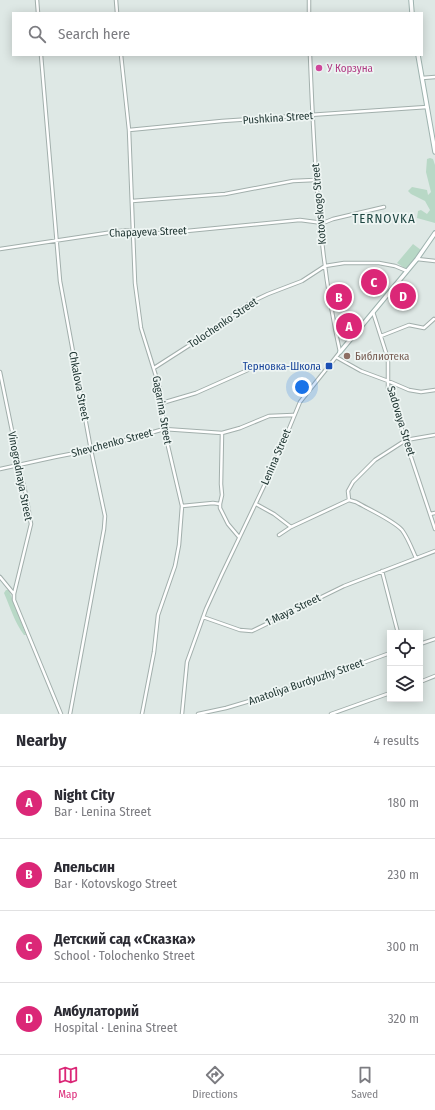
<!DOCTYPE html>
<html lang="en">
<head>
<meta charset="utf-8">
<style>
  body { margin:0; font-family:"Fira Sans Condensed",sans-serif; background:#f2f2f3; color:#2b2b33 }
  .controls { position:absolute; right:12px; bottom:12px; display:grid; overflow:hidden; border-radius:0px; box-shadow:0 2px 10px #0003 }
  .controls button { width:36px; height:36px; display:grid; place-items:center; padding:0; border:0; border-bottom:1px solid #e1e1e2; background:#fff; color:#2b2b33; font:20px sans-serif }
  .you { position:absolute; left:302px; top:387px; width:14px; height:14px; margin:-10px; border:3px solid #fff; border-radius:50%; background:#1a73e8; box-shadow:0 0 0 6px #1a73e833 }
  .badge { display:grid; place-items:center; width:26px; height:26px; border-radius:50%; background:#db2777; color:#fff; font-size:13px; font-weight:700 }
  .pin { position:absolute; translate:-50% -50%; border:2px solid #fff; box-shadow:0 1px 4px #0006 }
  .list { margin:0; padding:0; list-style:none }
  h2 { display:flex; justify-content:space-between; align-items:center; height:52px; margin:0; padding:0 16px; font-size:17px }
  h2 small { font-size:13px; font-weight:400; color:#7c7c81 }
  .list li { display:grid; grid-template-columns:26px 1fr auto; gap:12px; align-items:center; box-sizing:border-box; height:72px; padding:0 16px; border-top:1px solid #e1e1e2 }
  .list b { display:block; font-size:15px; white-space:nowrap }
  .list p { margin:0; font-size:13px; white-space:nowrap; color:#7c7c81 }
  .list em { font-size:13px; font-style:normal; color:#7c7c81 }
  .icon { flex:none; width:22px; height:22px; fill:none; stroke:currentColor; stroke-width:2; stroke-linecap:round; stroke-linejoin:round }
  .map { position:relative; flex:none; width:435px; height:714px; overflow:hidden }
  .search { position:absolute; background:#fff; box-shadow:0 2px 10px #0003; left:12px; right:12px; top:12px; height:44px; display:flex; align-items:center; gap:10px; box-sizing:border-box; padding:0 14px; border-radius:0px; color:#7c7c81; font-size:15px }
  .sheet { height:340px; background:#fff }
  nav { display:flex; justify-content:space-around; align-items:center; box-sizing:border-box; height:56px; border-top:1px solid #e1e1e2; background:#fff; font-size:11px; color:#7c7c81 }
  nav a { display:grid; justify-items:center; gap:2px }
  nav .on { color:#db2777 }
  .map>svg:first-child { display:block }
  .green { fill:#b8d8c6 }
  .lines { fill:none; stroke-linecap:round; stroke-linejoin:round }
  .street-casing { stroke:#a2afac; stroke-width:4.5 }
  .secondary-casing { stroke:#9eb3af; stroke-width:5.5 }
  .street { stroke:#fff; stroke-width:2.5 }
  .secondary { stroke:#fff; stroke-width:3.5 }
  .hotel-dot { fill:#d1479c; stroke:#eef5f3; stroke-width:1.5 }
  .education-dot { fill:#8d6e63; stroke:#eef5f3; stroke-width:1.5 }
  .transit-dot { fill:#1a4fb4; stroke:#eef5f3; stroke-width:1.5 }
  .labels { text-anchor:middle; dominant-baseline:central; stroke-width:3.5; stroke-linejoin:round; paint-order:stroke }
  .hotel-label { font-size:11px; fill:#b23c85; stroke:#eef5f3; text-anchor:start }
  .street-label { font-size:11px; fill:#213734; stroke:#eef5f3 }
  .education-label { font-size:11px; fill:#785e54; stroke:#eef5f3; text-anchor:start }
  .transit-label { font-size:11px; fill:#164399; stroke:#eef5f3; text-anchor:end }
  .quarter-label { font-size:13px; letter-spacing:1px; fill:#1f4743; stroke:#eef5f3 }
</style>
</head>
<body>
<div class="map">
<svg width="435" height="714" viewBox="0 0 435 714">
  <rect width="100%" height="100%" fill="#dee8e5"/>
  <path class="green" d="M430,158L433,159L435,165V223L417,218L418,211L421,210L427,214L430,210L425,201L411,194L408,191L412,187L427,190L428,195L431,192L426,172L427,159Z
    M413,244L421,250L406,269L397,263Z
    M6,590H9L10,593L26,635H24C15,623 10,607 4,593Z"/>
  <g class="lines">
    <g class="street-casing">
      <path id="street" d="M37,0L38,13
        M116,0L117,13
        M309,0V13
        M41,55L60,281L91,450L105,516L104,529L70,714
        M121,55L129,130L135,283L141,328L160,389L164,429L182,506L179,545L175,566L158,615L154,652L142,714
        M422,78L435,77
        M129,130L222,121L427,107
        M132,201L225,194L293,181L315,180
        M0,249L120,231L131,230L139,234L166,233L300,220L323,223L333,219L384,207
        M417,259L435,261
        M373,312L388,359V388L435,529
        M381,336L409,325L424,328L434,319
        M336,357L361,371L388,381L409,390L421,392L435,390
        M154,368L221,325L239,310L253,301L268,294L302,281L325,266L344,263H379L395,266L407,271
        M0,372L19,465L26,495L31,524L14,594V600L61,714
        M162,403L196,393L250,369L283,365
        M222,433L221,484L222,495L220,504V508L228,524L239,537
        M0,469L55,457L91,450L164,429L222,433L240,428L269,416L293,415
        M349,500L348,491L353,482L375,460L406,440L435,435
        M256,504L274,514L291,527L349,500L356,502C368,509 393,520 402,530C408,538 412,549 416,558
        M182,506L213,503L220,504
        M430,514L435,513
        M279,535L291,527
        M382,571L398,633
        M0,577L14,594
        M203,617L240,630L252,631L344,586L435,551
        M420,644L435,639
        M420,682L435,676
        M182,714L187,662L206,609L222,574L274,465L300,402L340,352C318,254 314,155 310,55
        M198,714L226,708L300,686L390,653
        M331,714L390,693"/>
    </g>
    <g class="secondary-casing">
      <path id="secondary" d="M411,0L412,13
        M418,55L435,152
        M340,352L417,259L435,233"/>
    </g>
    <use href="#street" class="street"/>
    <use href="#secondary" class="secondary"/>
  </g>
  <circle class="hotel-dot" cx="319" cy="68" r="4"/>
  <circle class="education-dot" cx="347" cy="356" r="4"/>
  <rect class="transit-dot" x="325" y="362" width="8" height="8" rx="2"/>
  <g class="labels">
    <g class="hotel-label">
      <text x="327" y="68">У Корзуна</text>
    </g>
    <g class="street-label">
      <text transform="translate(278 118) rotate(-4)">Pushkina Street</text>
      <text transform="translate(319 204) rotate(-95)">Kotovskogo Street</text>
      <text transform="translate(148 232) rotate(-2)">Chapayeva Street</text>
      <text transform="translate(223 323) rotate(-34)">Tolochenko Street</text>
      <text transform="translate(79 386) rotate(79)">Chkalova Street</text>
      <text transform="translate(162 410) rotate(80)">Gagarina Street</text>
      <text transform="translate(401 421) rotate(73)">Sadovaya Street</text>
      <text transform="translate(112 443) rotate(-15)">Shevchenko Street</text>
      <text transform="translate(276 457) rotate(-67)">Lenina Street</text>
      <text transform="translate(20 476) rotate(79)">Vinogradnaya Street</text>
      <text transform="translate(293 610) rotate(-26)">1 Maya Street</text>
      <text transform="translate(306 682) rotate(-19)">Anatoliya Burdyuzhy Street</text>
    </g>
    <g class="education-label">
      <text x="355" y="356">Библиотека</text>
    </g>
    <g class="transit-label">
      <text x="321" y="366">Терновка-Школа</text>
    </g>
    <g class="quarter-label">
      <text x="384" y="218">TERNOVKA</text>
    </g>
  </g>
</svg>
<div class="controls">
<button><svg class="icon" aria-label="locate" viewBox="0 0 24 24"><circle cx="12" cy="12" r="6"/><path d="M12 2v4M12 18v4M2 12h4M18 12h4"/></svg></button>
<button><svg class="icon" aria-label="layers" viewBox="0 0 24 24"><path d="M12 4l9 5-9 5-9-5zM3 14l9 5 9-5"/></svg></button>
</div>
<div class="you"></div>
<div class="pin badge" style="left:349px;top:326px">A</div>
<div class="pin badge" style="left:339px;top:297px">B</div>
<div class="pin badge" style="left:374px;top:282px">C</div>
<div class="pin badge" style="left:403px;top:296px">D</div>
<div class="search"><svg class="icon" aria-label="search" viewBox="0 0 24 24"><circle cx="10" cy="10" r="6"/><path d="M15 15l6 6"/></svg>Search here</div>
</div>
<section class="sheet">
<h2>Nearby<small>4 results</small></h2>
<ul class="list">
<li><span class="badge">A</span><div><b>Night City</b><p>Bar · Lenina Street</p></div><em>180 m</em></li>
<li><span class="badge">B</span><div><b>Апельсин</b><p>Bar · Kotovskogo Street</p></div><em>230 m</em></li>
<li><span class="badge">C</span><div><b>Детский сад «Сказка»</b><p>School · Tolochenko Street</p></div><em>300 m</em></li>
<li><span class="badge">D</span><div><b>Амбулаторий</b><p>Hospital · Lenina Street</p></div><em>320 m</em></li>
</ul>
</section>
<nav>
<a class="on"><svg class="icon" aria-label="map" viewBox="0 0 24 24"><path d="M3 6l6-2 6 2 6-2v14l-6 2-6-2-6 2zM9 4v14M15 6v14"/></svg>Map</a>
<a><svg class="icon" aria-label="directions" viewBox="0 0 24 24"><path d="M12 3l9 9-9 9-9-9zM9 14v-3h6M13 9l2 2-2 2"/></svg>Directions</a>
<a><svg class="icon" aria-label="saved" viewBox="0 0 24 24"><path d="M7 4h10v16l-5-4-5 4z"/></svg>Saved</a>
</nav>
</body>
</html>
